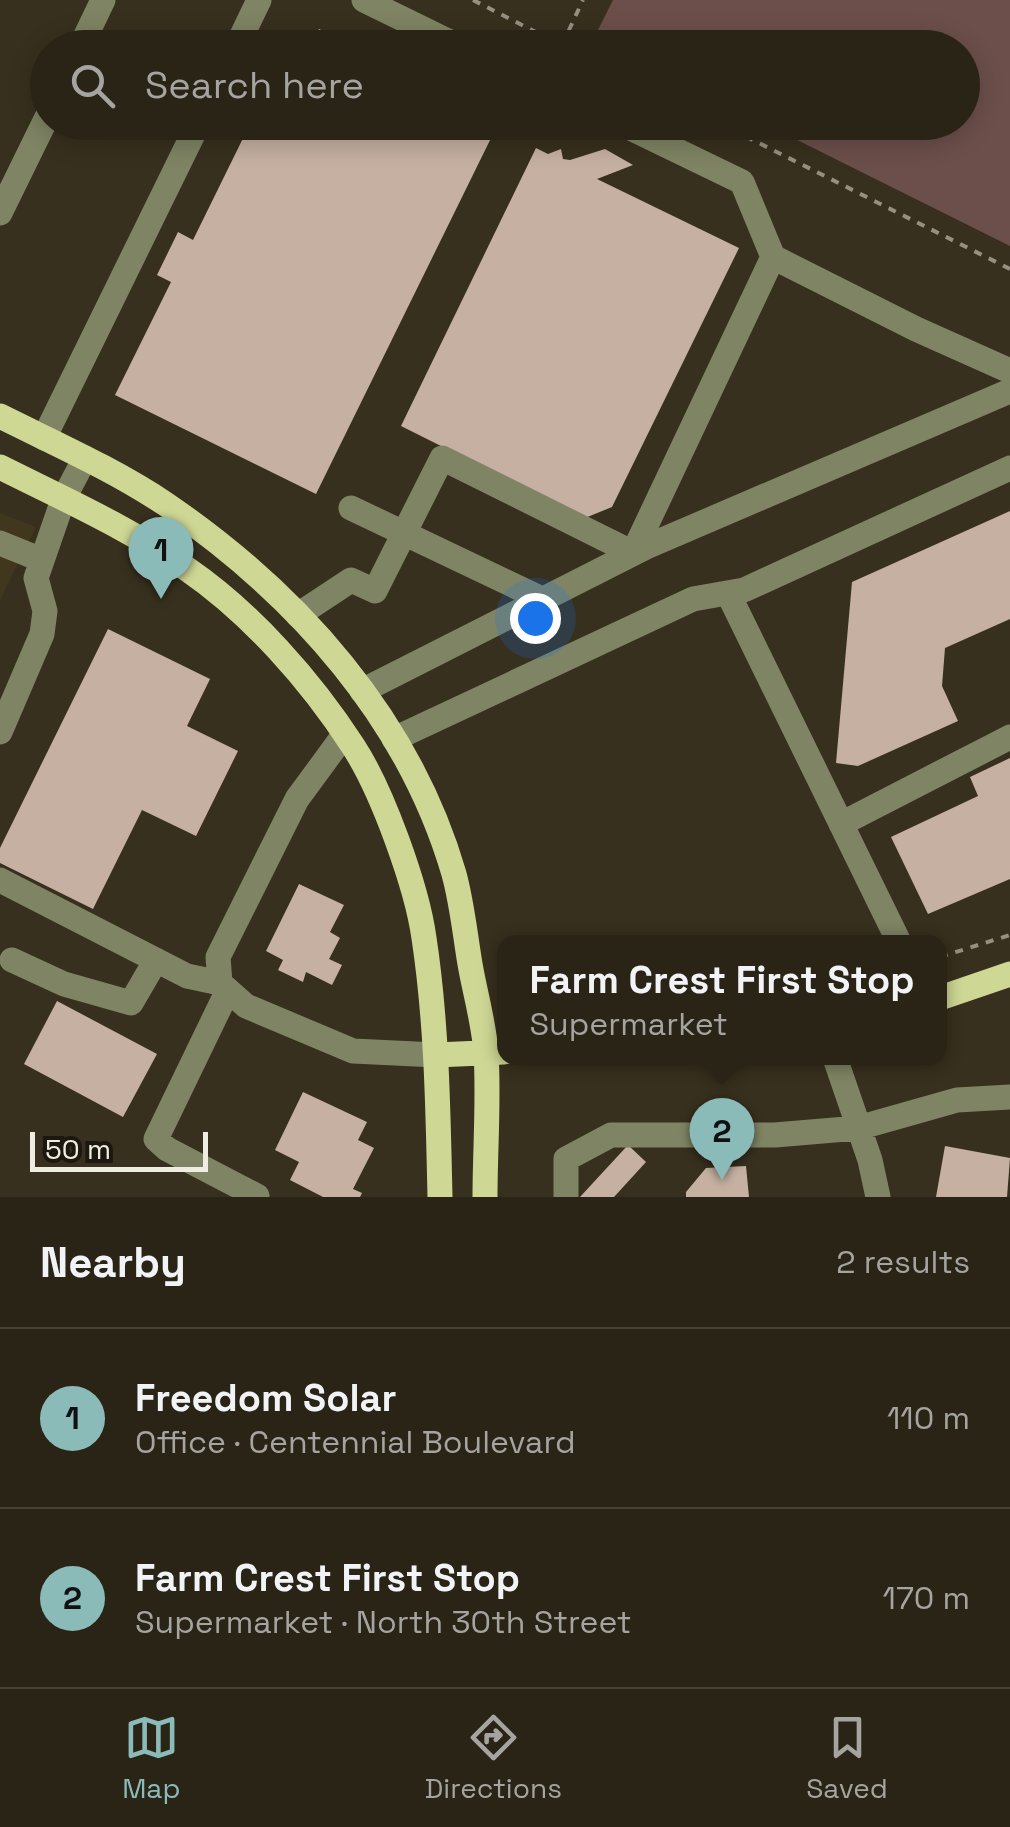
<!DOCTYPE html>
<html lang="en">
<head>
<meta charset="utf-8">
<style>
  body { margin:0; font-family:"Space Grotesk",sans-serif; background:#363023; color:#f1f3f6 }
  .scale { position:absolute; left:30px; bottom:25px; width:178px; box-sizing:border-box; padding-left:10px; border:5px solid #f1ece1; border-top:0; font-size:28px; line-height:35px; white-space:nowrap; color:#f1ece1; -webkit-text-stroke:8px #1c1810; paint-order:stroke }
  .you { position:absolute; left:535px; top:618px; width:35px; height:35px; margin:-25px; border:8px solid #fff; border-radius:50%; background:#1a73e8; box-shadow:0 0 0 15px #1a73e833 }
  .badge { display:grid; place-items:center; width:65px; height:65px; border-radius:50%; background:#8bbbb9; color:#111; font-size:32px; font-weight:700 }
  .pin { position:absolute; translate:-50% -82px; filter:drop-shadow(0 2px 5px #0008) }
  .pin::after { content:''; position:absolute; top:52px; width:35px; height:30px; background:inherit; clip-path:polygon(0 0,100% 0,50% 100%) }
  .popup { position:absolute; left:497px; top:935px; width:450px; height:130px; box-sizing:border-box; display:grid; place-content:center; border-radius:20px; background:#2a2416; filter:drop-shadow(0 2px 8px #0005); font-size:32px; white-space:nowrap; color:#a5a4a1 }
  .popup b { font-size:38px; color:#f1f3f6 }
  .popup::after { content:''; position:absolute; left:50%; top:100%; margin-left:-20px; border:20px solid transparent; border-top-color:#2a2416 }
  .list { margin:0; padding:0; list-style:none }
  h2 { display:flex; justify-content:space-between; align-items:center; height:130px; margin:0; padding:0 40px; font-size:42px }
  h2 small { font-size:32px; font-weight:400; color:#a5a4a1 }
  .list li { display:grid; grid-template-columns:65px 1fr auto; gap:30px; align-items:center; box-sizing:border-box; height:180px; padding:0 40px; border-top:2px solid #464135 }
  .list b { display:block; font-size:38px; white-space:nowrap }
  .list p { margin:0; font-size:32px; white-space:nowrap; color:#a5a4a1 }
  .list em { font-size:32px; font-style:normal; color:#a5a4a1 }
  .icon { flex:none; width:55px; height:55px; fill:none; stroke:currentColor; stroke-width:2; stroke-linecap:round; stroke-linejoin:round }
  .map { position:relative; flex:none; width:1010px; height:1197px; overflow:hidden }
  .search { position:absolute; background:#2a2416; box-shadow:0 5px 25px #0003; left:30px; right:30px; top:30px; height:110px; display:flex; align-items:center; gap:25px; box-sizing:border-box; padding:0 35px; border-radius:55px; color:#a5a4a1; font-size:38px }
  .sheet { height:490px; background:#2a2416 }
  nav { display:flex; justify-content:space-around; align-items:center; box-sizing:border-box; height:140px; border-top:2px solid #464135; background:#2a2416; font-size:28px; color:#a5a4a1 }
  nav a { display:grid; justify-items:center; gap:5px }
  nav .on { color:#8bbbb9 }
  .map>svg:first-child { display:block }
  .built { fill:#41361e }
  .green { fill:#6c4f4b }
  .building { fill:#c5b0a2 }
  .lines { fill:none; stroke-linecap:round; stroke-linejoin:round }
  .path { stroke:#979082; stroke-width:4; stroke-dasharray:8 8; stroke-linecap:butt }
  .minor { stroke:#7f8464; stroke-width:25 }
  .major { stroke:#ced794; stroke-width:25 }
</style>
</head>
<body>
<div class="map">
<svg width="1010" height="1197" viewBox="0 0 1010 1197">
  <rect width="100%" height="100%" fill="#38301e"/>
  <path class="built" d="M0,513L36,527L0,600Z"/>
  <path class="green" d="M613,0H1010V246L763,123L962,122V48L613,47L594,38Z"/>
  <path class="building" d="M319,29L348,43L345,48H288L296,31L314,40Z
    M251,122H480L495,130L316,494L115,395L171,282L157,275L178,232L193,240Z
    M536,148L548,154L561,149L563,159L570,160L605,149L633,165L597,179L739,248L612,507L585,518L401,426Z
    M1010,511V619L945,648L942,686L958,721L858,766L836,763L852,582Z
    M108,629L210,679L187,726L238,751L196,836L142,810L93,909L0,863V848Z
    M1010,758V879L928,914L891,837L978,796L970,777Z
    M299,884L344,905L330,932L340,938L329,959L342,965L332,985L306,972L303,982L278,970L283,960L266,951Z
    M57,1001L157,1054L123,1117L24,1064Z
    M303,1092L367,1122L358,1140L374,1148L353,1189L362,1193L360,1197H323L290,1180L299,1162L275,1150Z
    M628,1145L646,1162L614,1197H580Z
    M945,1146L1010,1158L1007,1197H936Z
    M746,1166L749,1197H686V1192L706,1168Z"/>
  <g class="lines">
    <path class="path" d="M473,0L567,48
      M562,45L583,0
      M717,122L1010,269
      M940,957L1010,935"/>
    <path class="minor" d="M364,0L462,48
      M80,48L103,0
      M236,48L259,0
      M618,122L742,182L773,257
      M0,213L48,115
      M44,438L199,122
      M351,508L542,599
      M0,543L42,560
      M728,593L899,942
      M298,615L351,580L375,591L442,458L633,553L773,257L916,329L1010,371
      M362,691L646,547L1010,391
      M0,732L42,634L45,611L36,578L63,500L85,458
      M344,735L297,799L218,957L220,983L246,1006L353,1051L436,1055
      M394,739L693,599L744,590L1010,468
      M841,824L1010,737
      M0,880L187,976L220,983
      M12,960L64,984L131,1003L156,960
      M228,990L156,1139L167,1149L257,1196
      M835,1058L870,1160L878,1197
      M566,1197V1159L611,1135H775L858,1128L957,1100L1010,1097"/>
    <path class="major" d="M0,416C56,444 115,470 167,505C298,595 409,719 454,874C462,903 465,934 470,964C475,993 484,1023 486,1053C489,1100 485,1150 485,1197
      M0,467C64,499 129,528 187,569C251,613 311,681 353,746C382,790 417,887 424,938C437,1024 438,1111 440,1197
      M940,998L1010,974
      M436,1055L504,1052"/>
  </g>
</svg>
<div class="scale">50 m</div>
<div class="you"></div>
<div class="pin badge" style="left:161px;top:599px">1</div>
<div class="pin badge" style="left:722px;top:1180px">2</div>
<div class="popup"><b>Farm Crest First Stop</b>Supermarket</div>
<div class="search"><svg class="icon" aria-label="search" viewBox="0 0 24 24"><circle cx="10" cy="10" r="6"/><path d="M15 15l6 6"/></svg>Search here</div>
</div>
<section class="sheet">
<h2>Nearby<small>2 results</small></h2>
<ul class="list">
<li><span class="badge">1</span><div><b>Freedom Solar</b><p>Office · Centennial Boulevard</p></div><em>110 m</em></li>
<li><span class="badge">2</span><div><b>Farm Crest First Stop</b><p>Supermarket · North 30th Street</p></div><em>170 m</em></li>
</ul>
</section>
<nav>
<a class="on"><svg class="icon" aria-label="map" viewBox="0 0 24 24"><path d="M3 6l6-2 6 2 6-2v14l-6 2-6-2-6 2zM9 4v14M15 6v14"/></svg>Map</a>
<a><svg class="icon" aria-label="directions" viewBox="0 0 24 24"><path d="M12 3l9 9-9 9-9-9zM9 14v-3h6M13 9l2 2-2 2"/></svg>Directions</a>
<a><svg class="icon" aria-label="saved" viewBox="0 0 24 24"><path d="M7 4h10v16l-5-4-5 4z"/></svg>Saved</a>
</nav>
</body>
</html>
